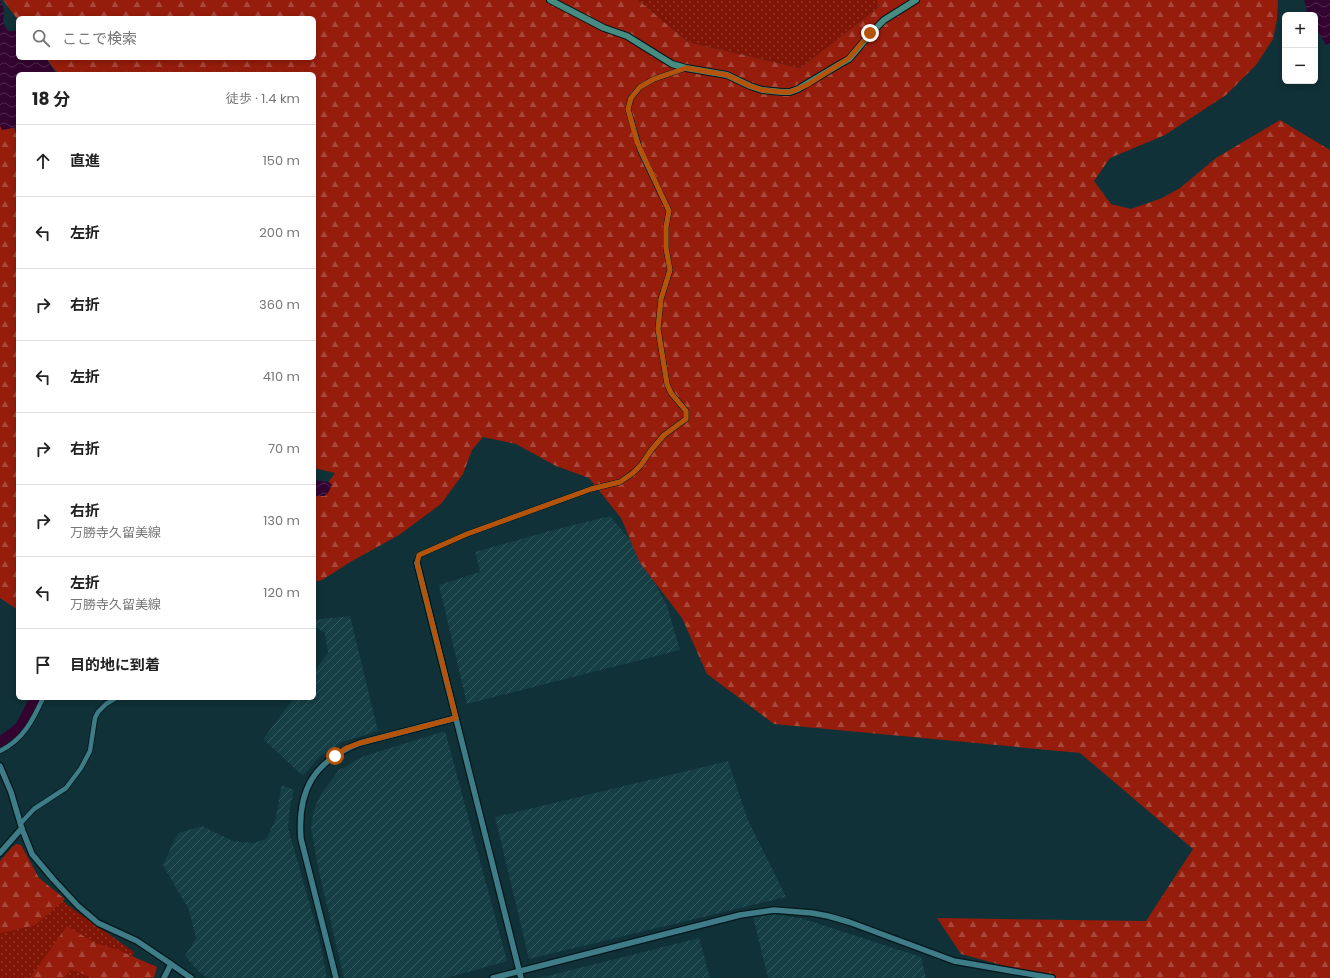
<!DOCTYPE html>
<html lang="ja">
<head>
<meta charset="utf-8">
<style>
  body { margin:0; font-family:Poppins,"Noto Sans JP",sans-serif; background:#f2f2f2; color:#222 }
  .controls { position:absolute; right:12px; top:12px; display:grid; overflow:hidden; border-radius:6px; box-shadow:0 2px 6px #0003 }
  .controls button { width:36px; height:36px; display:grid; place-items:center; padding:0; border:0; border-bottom:1px solid #e0e0e0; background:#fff; color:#222; font:20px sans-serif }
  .stop { position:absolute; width:12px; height:12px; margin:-9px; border:3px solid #b45309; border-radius:50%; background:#fff }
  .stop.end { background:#b45309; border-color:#fff; box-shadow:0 1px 4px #0008 }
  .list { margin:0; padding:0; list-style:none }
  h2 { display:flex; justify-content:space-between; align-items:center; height:52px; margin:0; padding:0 16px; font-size:17px }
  h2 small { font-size:13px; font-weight:400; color:#767676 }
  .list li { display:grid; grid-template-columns:26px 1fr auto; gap:12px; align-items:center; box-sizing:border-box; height:72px; padding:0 16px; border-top:1px solid #e0e0e0 }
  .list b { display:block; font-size:15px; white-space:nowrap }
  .list p { margin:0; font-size:13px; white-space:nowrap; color:#767676 }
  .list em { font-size:13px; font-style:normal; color:#767676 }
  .icon { flex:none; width:22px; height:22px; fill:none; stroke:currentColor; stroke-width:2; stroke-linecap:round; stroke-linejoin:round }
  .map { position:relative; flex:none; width:1330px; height:978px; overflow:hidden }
  .search { position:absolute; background:#fff; box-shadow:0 2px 6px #0003; left:16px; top:16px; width:300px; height:44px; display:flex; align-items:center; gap:10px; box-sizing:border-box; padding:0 14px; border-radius:6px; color:#767676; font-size:15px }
  .panel { position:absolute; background:#fff; box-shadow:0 2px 6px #0003; left:16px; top:72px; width:300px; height:628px; border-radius:6px }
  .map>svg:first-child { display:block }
  .industrial { fill:url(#industrial-furrows) }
  .grass { fill:url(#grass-dots) }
  .forest { fill:url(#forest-firs) }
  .water { fill:url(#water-waves) }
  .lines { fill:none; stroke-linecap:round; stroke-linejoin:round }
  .river { stroke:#340430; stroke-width:10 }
  .minor-casing { stroke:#04171b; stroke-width:6 }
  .tertiary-casing { stroke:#04171b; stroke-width:8 }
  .secondary-casing { stroke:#04171b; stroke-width:8 }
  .minor { stroke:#3e7c88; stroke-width:4.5 }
  .tertiary { stroke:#3e7c88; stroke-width:5.5 }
  .secondary { stroke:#478c83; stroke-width:6 }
  .route { stroke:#b45309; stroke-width:5 }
</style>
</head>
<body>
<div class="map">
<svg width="1330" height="978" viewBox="0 0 1330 978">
  <defs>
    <pattern id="industrial-furrows" width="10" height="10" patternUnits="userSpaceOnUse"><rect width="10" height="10" fill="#153e45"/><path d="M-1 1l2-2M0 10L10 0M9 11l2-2" fill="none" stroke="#355a60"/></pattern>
    <pattern id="grass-dots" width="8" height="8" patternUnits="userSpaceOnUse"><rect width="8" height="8" fill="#811505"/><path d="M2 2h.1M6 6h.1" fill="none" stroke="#913729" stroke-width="1.8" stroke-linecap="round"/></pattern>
    <pattern id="forest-firs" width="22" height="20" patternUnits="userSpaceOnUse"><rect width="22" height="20" fill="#961d0b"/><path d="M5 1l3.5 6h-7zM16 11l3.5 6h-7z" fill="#a7483a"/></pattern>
    <pattern id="water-waves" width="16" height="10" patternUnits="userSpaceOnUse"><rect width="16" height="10" fill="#340430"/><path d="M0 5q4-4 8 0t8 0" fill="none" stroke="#50284e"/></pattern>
  </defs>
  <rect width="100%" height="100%" fill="#0f3137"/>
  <path class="industrial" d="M610,516L636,547L667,606L680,650L467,704L439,585L480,572L475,552L549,531Z
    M350,616L378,731L342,742L320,756L303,776L263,739L294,698H314V672L328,653L325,633L314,626V620Z
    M445,731L507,961L447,978H344L318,868L311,827L314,809L321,794L339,770L364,756Z
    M728,761L748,820L786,897L529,959L495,817Z
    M282,785L294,790L290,807L288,828L319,937L327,978H208L199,972L185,956L196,938L189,910L163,865L178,833L202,826L233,841L253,843L266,839L275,821Z
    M775,914L804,919L921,957L926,978H768L753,917Z
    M699,938L710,978H539Z"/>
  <path class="grass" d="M638,0H877L879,7L800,68L688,42Z
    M30,871L69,906L134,952L123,978H0V924Z"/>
  <path class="forest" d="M3,0H638L688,42L800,68L879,7L877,0H1278L1277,19L1273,39L1256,65L1226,95L1165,135L1110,158L1094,181L1111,204L1131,209L1162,198L1180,188L1216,158L1280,120L1330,150V978H1049L961,954L937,918L1146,921L1193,849L1080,753L774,724L707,674L682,618L640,563L621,518L589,478L556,466L516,444L483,437L472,450L463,474L441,504L399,535L352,561L322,580L314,582V487L327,484L335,473L314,468V74H58L46,58H314V18H18V20Z
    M0,94L8,105L18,142V610L0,598Z
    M17,844L21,845L39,878L65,899L35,925L0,933V861L13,846Z
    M67,926L95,943L118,950L157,967L154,978H92L72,969L63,978H30Z"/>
  <path class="water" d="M0,0L4,10L3,23L8,31H18V58H46L56,74H18V127L2,130L0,126Z
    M1304,0H1330V44L1326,45L1315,27V15H1308Z
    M314,480L329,482L332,485L328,493L325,496H314Z"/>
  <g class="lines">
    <path class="river" d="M0,742L20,727L35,698"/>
    <g class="minor-casing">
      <path id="minor" d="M417,563L419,555L467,534L591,489L620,482L633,473L641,465L652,449L664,435L686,419V411L671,393L667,384L658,329L661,299L670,270L666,248V227L669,211L640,150L628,109L631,98L640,87L654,79L686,68
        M0,751C23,740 33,720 43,698
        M20,824L34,809L66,788L81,768L90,751L95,718L98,712L106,704L116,698"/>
    </g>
    <g class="tertiary-casing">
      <path id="tertiary" d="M417,563L521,978
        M0,766L11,792L22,829L32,854L53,879L78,906L98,923L137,941L171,964L164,978
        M0,853L22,828
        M171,964L191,978
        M336,978L301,839C297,790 314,761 360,743L456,718
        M493,978L740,915L774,910L812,913L828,916L849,922L954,961L1052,978"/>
    </g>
    <g class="secondary-casing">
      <path id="secondary" d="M550,0L604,28L627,36L672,64L686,68L727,75L750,86L762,90L782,92H790L798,89L840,64L849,59L871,33L884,20L916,0"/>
    </g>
    <use href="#minor" class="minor"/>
    <use href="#tertiary" class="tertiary"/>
    <use href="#secondary" class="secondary"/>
  </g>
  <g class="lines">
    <path class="route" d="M335,756L346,748L360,743L456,718L417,563L419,555L467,534L591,489L620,482L633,473L641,465L652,449L664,435L686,419V411L671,393L667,384L658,329L661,299L670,270L666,248V227L669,211L637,142L628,109L631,98L640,87L654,79L686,68L727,75L750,86L762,90L782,92H790L807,85L849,58L870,33"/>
  </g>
</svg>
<div class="controls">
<button>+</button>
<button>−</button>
</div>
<div class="stop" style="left:335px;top:756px"></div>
<div class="stop end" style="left:870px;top:33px"></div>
<div class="search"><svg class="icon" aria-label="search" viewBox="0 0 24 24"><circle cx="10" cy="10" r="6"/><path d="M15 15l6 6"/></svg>ここで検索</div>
<section class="panel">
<h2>18 分<small>徒歩 · 1.4 km</small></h2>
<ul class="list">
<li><svg class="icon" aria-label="ahead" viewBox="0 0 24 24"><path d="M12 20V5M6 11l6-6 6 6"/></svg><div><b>直進</b></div><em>150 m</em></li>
<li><svg class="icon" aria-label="left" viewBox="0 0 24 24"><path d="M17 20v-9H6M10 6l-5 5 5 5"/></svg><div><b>左折</b></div><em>200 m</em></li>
<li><svg class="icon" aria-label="right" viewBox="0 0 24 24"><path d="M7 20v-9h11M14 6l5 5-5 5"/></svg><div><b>右折</b></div><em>360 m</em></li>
<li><svg class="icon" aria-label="left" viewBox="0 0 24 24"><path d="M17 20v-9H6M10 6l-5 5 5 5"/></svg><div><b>左折</b></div><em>410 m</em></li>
<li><svg class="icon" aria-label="right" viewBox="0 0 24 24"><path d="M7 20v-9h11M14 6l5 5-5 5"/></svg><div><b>右折</b></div><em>70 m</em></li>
<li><svg class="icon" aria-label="right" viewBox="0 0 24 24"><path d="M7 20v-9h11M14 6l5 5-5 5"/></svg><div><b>右折</b><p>万勝寺久留美線</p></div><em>130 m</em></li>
<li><svg class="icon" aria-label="left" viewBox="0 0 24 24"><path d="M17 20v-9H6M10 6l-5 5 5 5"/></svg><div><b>左折</b><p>万勝寺久留美線</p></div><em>120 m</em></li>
<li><svg class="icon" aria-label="arrive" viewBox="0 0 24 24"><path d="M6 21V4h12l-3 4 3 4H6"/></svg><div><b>目的地に到着</b></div></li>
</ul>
</section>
</div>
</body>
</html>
